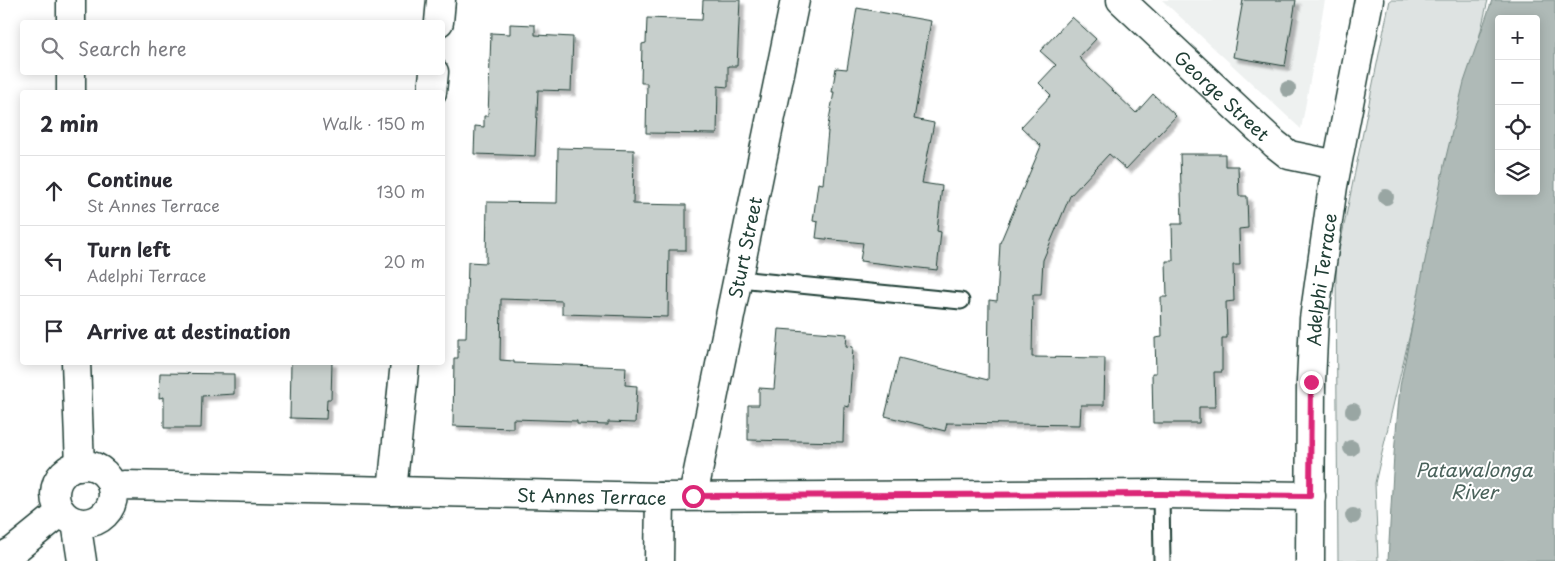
<!DOCTYPE html>
<html lang="en">
<head>
<meta charset="utf-8">
<style>
  body { margin:0; font-family:"Playpen Sans",sans-serif; background:#f2f2f3; color:#2b2b33 }
  .controls { position:absolute; right:15px; top:15px; display:grid; overflow:hidden; border-radius:5px; box-shadow:0 2px 12px #0003 }
  .controls button { width:45px; height:45px; display:grid; place-items:center; padding:0; border:0; border-bottom:1px solid #e1e1e2; background:#fff; color:#2b2b33; font:25px sans-serif }
  .stop { position:absolute; width:15px; height:15px; margin:-11px; border:4px solid #db2777; border-radius:50%; background:#fff }
  .stop.end { background:#db2777; border-color:#fff; box-shadow:0 1px 5px #0008 }
  .list { margin:0; padding:0; list-style:none }
  h2 { display:flex; justify-content:space-between; align-items:center; height:65px; margin:0; padding:0 20px; font-size:21px }
  h2 small { font-size:16px; font-weight:400; color:#7c7c81 }
  .list li { display:grid; grid-template-columns:32px 1fr auto; gap:15px; align-items:center; box-sizing:border-box; height:70px; padding:0 20px; border-top:1px solid #e1e1e2 }
  .list b { display:block; font-size:19px; white-space:nowrap }
  .list p { margin:0; font-size:16px; white-space:nowrap; color:#7c7c81 }
  .list em { font-size:16px; font-style:normal; color:#7c7c81 }
  .icon { flex:none; width:28px; height:28px; fill:none; stroke:currentColor; stroke-width:2; stroke-linecap:round; stroke-linejoin:round }
  .map { position:relative; flex:none; width:1555px; height:561px; overflow:hidden }
  .search { position:absolute; background:#fff; box-shadow:0 2px 12px #0003; left:20px; top:20px; width:425px; height:55px; display:flex; align-items:center; gap:12px; box-sizing:border-box; padding:0 18px; border-radius:5px; color:#7c7c81; font-size:19px }
  .panel { position:absolute; background:#fff; box-shadow:0 2px 12px #0003; left:20px; top:90px; width:425px; height:275px; border-radius:5px }
  .map>svg:first-child { display:block }
  .built { fill:#eef1f0 }
  .green { fill:#dee3e2; stroke:#7e908b }
  .water { fill:#afbab7; stroke:#758883; fill-rule:evenodd }
  .building { fill:#c7cfcc; stroke:#1f3d34; filter:url(#shadow) }
  .lines { fill:none; stroke-linecap:round; stroke-linejoin:round }
  .service-casing { stroke:#1f3d34; stroke-width:19 }
  .minor-casing { stroke:#1f3d34; stroke-width:31 }
  .tertiary-casing { stroke:#1f3d34; stroke-width:31 }
  .service { stroke:#fff; stroke-width:15 }
  .minor { stroke:#fff; stroke-width:28 }
  .tertiary { stroke:#fff; stroke-width:28 }
  .tree { fill:#99a6a3 }
  .route { stroke:#db2777; stroke-width:6 }
  .labels { text-anchor:middle; dominant-baseline:central; stroke-width:4; stroke-linejoin:round; paint-order:stroke }
  .street-label { font-size:18px; fill:#1f3d34; stroke:#fff }
  .water-label { font-size:19px; font-style:italic; fill:#4a625b; stroke:#fff }
</style>
</head>
<body>
<div class="map">
<svg width="1555" height="561" viewBox="0 0 1555 561">
  <defs>
    <filter id="shadow"><feDropShadow dx="4.5" dy="4.5" stdDeviation="1" flood-color="#0004"/></filter>
  </defs>
  <rect width="100%" height="100%" fill="#fff"/>
  <filter id="ink" filterUnits="userSpaceOnUse"><feTurbulence type="fractalNoise" baseFrequency=".02" numOctaves="2"/><feDisplacementMap in="SourceGraphic" scale="10" xChannelSelector="R" yChannelSelector="G"/><feConvolveMatrix kernelMatrix="1 2 1 2 8 2 1 2 1" color-interpolation-filters="sRGB"/></filter>
  <g filter="url(#ink)">
    <path class="built" d="M1162,0H1325L1301,129Z"/>
    <path class="green" d="M1390,0H1488L1375,483L1378,561H1338L1336,265Z"/>
    <path class="water" d="M1492,0H1555V561H1388L1394,454L1400,386L1444,165L1464,82ZM1499,19H1536V191H1499Z"/>
    <path class="building" d="M703,0H740L737,66H728V87L718,86L717,134L646,133L647,83H641L642,44L646,43L647,18L702,20Z
      M1243,0H1296L1285,66L1233,57Z
      M857,8L931,21L914,119L934,123L922,183L942,186L937,231L941,232L937,270L860,261L863,243L816,238L818,222L813,221L818,183L823,184L828,131H827L834,92H832L836,68L847,69Z
      M1072,17L1096,39L1079,57L1091,70L1136,113L1153,94L1176,116L1126,169L1109,154L1070,196L1043,260L1041,295H1033L1032,357L1105,358L1104,405H1081L1080,425L947,423L945,431L885,416L899,358L988,380L989,300L997,301L1000,243L1041,146L1021,127L1051,95L1039,83L1056,65L1040,51Z
      M510,24L535,25V35L573,37L571,91L538,90L535,156L474,154L475,126L484,127V116H488L491,33L510,34Z
      M558,148L634,150L633,204L686,205V250H669L668,317L562,314V301L501,299L500,360L514,361V363L626,367L625,385L637,386L635,423L608,422V425L577,424V421L513,419V428L453,426L454,358H458V338H466L468,262L486,263L487,202L557,203Z
      M1180,154H1225V166H1238L1239,196H1247L1248,228L1239,229L1240,265H1233L1234,301L1226,302L1227,338H1222V372H1214L1215,407H1199V423H1153L1152,373H1156L1155,338L1162,337L1161,297H1167L1166,261H1173L1172,224H1182Z
      M779,329L847,334L846,346L853,347L849,407L844,406L843,442L748,440V405H759V388L774,389Z
      M291,362H332L331,399H327L326,419L290,418Z
      M160,373L234,374V394L202,396L201,428H164V397L159,398Z"/>
    <g class="lines">
      <g class="service-casing">
        <path id="service" d="M739,279L961,301
          M1161,494L1162,561"/>
      </g>
      <g class="minor-casing">
        <g id="minor">
          <path id="s1" d="M1121,0L1275,144L1289,155L1337,165"/>
          <path d="M71,22V0"/>
          <path d="M439,22L441,0"/>
          <path d="M71,92V72"/>
          <path d="M432,92L434,72"/>
          <path d="M76,362L80,466"/>
          <circle cx="84" cy="494" r="29"/>
          <path id="s2" d="M112,488L124,485L660,497L1161,494L1311,496"/>
          <path d="M392,491L405,362"/>
          <path id="s3" d="M693,496L795,0"/>
          <path d="M76,522L82,561"/>
          <path d="M0,558L13,551L61,512"/>
          <path d="M659,561L660,497"/>
        </g>
      </g>
      <g class="tertiary-casing">
        <g id="tertiary">
          <path id="s4" d="M1310,561L1311,382L1314,319L1333,186L1369,0"/>
        </g>
      </g>
      <use href="#service" class="service"/>
      <use href="#minor" class="minor"/>
      <use href="#tertiary" class="tertiary"/>
    </g>
    <g class="tree">
      <circle cx="1288" cy="89" r="8"/>
      <circle cx="1386" cy="197" r="8"/>
      <circle cx="1353" cy="411" r="8"/>
      <circle cx="1351" cy="448" r="8"/>
      <circle cx="1353" cy="516" r="8"/>
    </g>
  </g>
  <g class="lines" filter="url(#ink)">
    <path class="route" d="M693,496L1161,494L1310,496L1311,382"/>
  </g>
  <g class="labels">
    <g class="street-label">
      <text stroke="none"><textPath href="#s1" startOffset="139">George Street</textPath></text>
      <text stroke="none"><textPath href="#s3" startOffset="254">Sturt Street</textPath></text>
      <text stroke="none"><textPath href="#s4" startOffset="282">Adelphi Terrace</textPath></text>
      <text stroke="none"><textPath href="#s2" startOffset="480">St Annes Terrace</textPath></text>
    </g>
    <g class="water-label">
      <text x="1474" y="469">Patawalonga<tspan x="1474" dy="22">River</tspan></text>
    </g>
  </g>
</svg>
<div class="controls">
<button>+</button>
<button>−</button>
<button><svg class="icon" aria-label="locate" viewBox="0 0 24 24"><circle cx="12" cy="12" r="6"/><path d="M12 2v4M12 18v4M2 12h4M18 12h4"/></svg></button>
<button><svg class="icon" aria-label="layers" viewBox="0 0 24 24"><path d="M12 4l9 5-9 5-9-5zM3 14l9 5 9-5"/></svg></button>
</div>
<div class="stop" style="left:693px;top:496px"></div>
<div class="stop end" style="left:1311px;top:382px"></div>
<div class="search"><svg class="icon" aria-label="search" viewBox="0 0 24 24"><circle cx="10" cy="10" r="6"/><path d="M15 15l6 6"/></svg>Search here</div>
<section class="panel">
<h2>2 min<small>Walk · 150 m</small></h2>
<ul class="list">
<li><svg class="icon" aria-label="ahead" viewBox="0 0 24 24"><path d="M12 20V5M6 11l6-6 6 6"/></svg><div><b>Continue</b><p>St Annes Terrace</p></div><em>130 m</em></li>
<li><svg class="icon" aria-label="left" viewBox="0 0 24 24"><path d="M17 20v-9H6M10 6l-5 5 5 5"/></svg><div><b>Turn left</b><p>Adelphi Terrace</p></div><em>20 m</em></li>
<li><svg class="icon" aria-label="arrive" viewBox="0 0 24 24"><path d="M6 21V4h12l-3 4 3 4H6"/></svg><div><b>Arrive at destination</b></div></li>
</ul>
</section>
</div>
</body>
</html>
